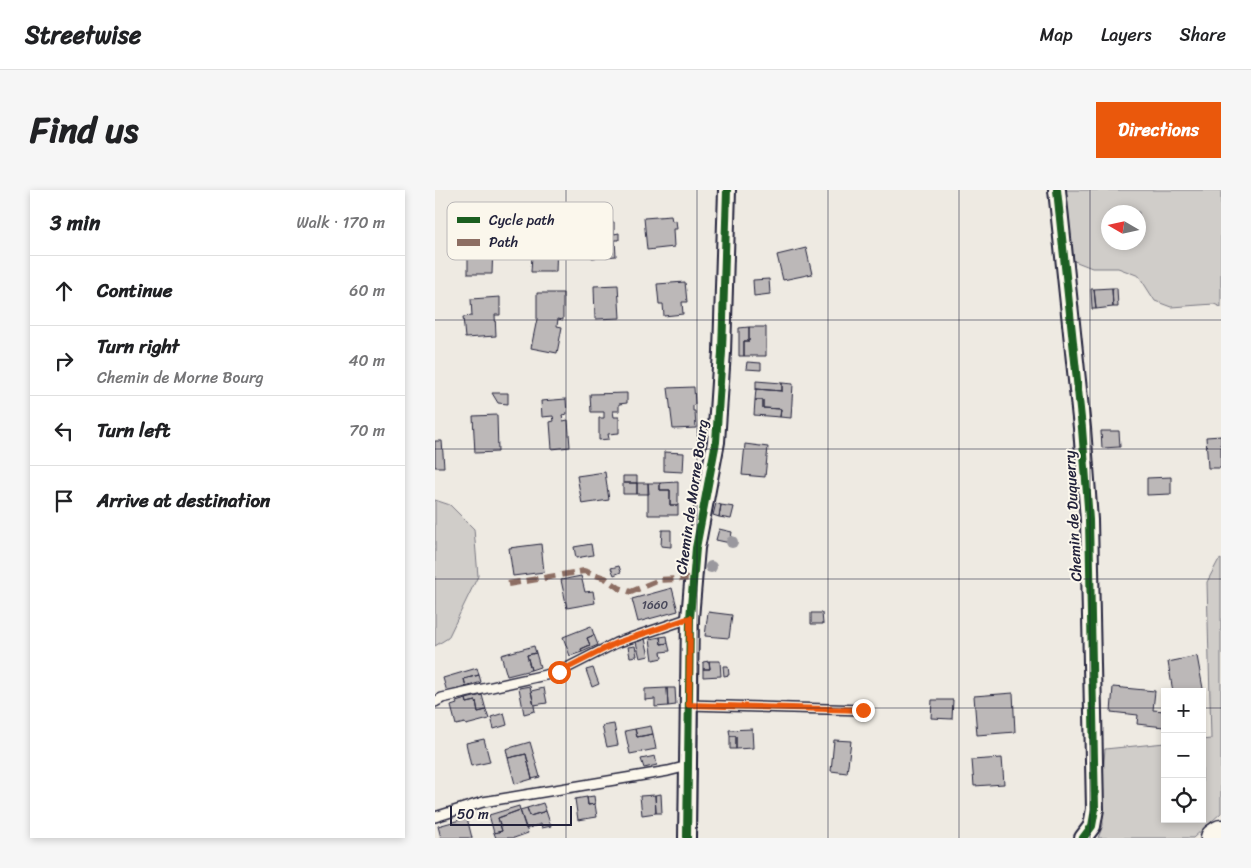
<!DOCTYPE html>
<html lang="en">
<head>
<meta charset="utf-8">
<style>
  body { margin:0; font-family:Sriracha,sans-serif; background:#f6f6f6; color:#202124 }
  .controls { position:absolute; right:15px; bottom:15px; display:grid; overflow:hidden; border-radius:0px; box-shadow:0 2px 8px #0003 }
  .controls button { width:45px; height:45px; display:grid; place-items:center; padding:0; border:0; border-bottom:1px solid #e0e0e0; background:#fff; color:#202124; font:25px sans-serif }
  .compass { position:absolute; left:666px; top:15px; width:45px; height:45px; border-radius:50%; background:#fff; box-shadow:0 2px 8px #0003; rotate:279deg }
  .scale { position:absolute; left:15px; bottom:12px; width:122px; box-sizing:border-box; padding-left:5px; border:2px solid #22223b; border-top:0; font-size:14px; line-height:18px; white-space:nowrap; color:#22223b; -webkit-text-stroke:4px #fbf7ec; paint-order:stroke }
  .stop { position:absolute; width:15px; height:15px; margin:-11px; border:4px solid #ea580c; border-radius:50%; background:#fff }
  .stop.end { background:#ea580c; border-color:#fff; box-shadow:0 1px 5px #0008 }
  .list { margin:0; padding:0; list-style:none }
  h2 { display:flex; justify-content:space-between; align-items:center; height:65px; margin:0; padding:0 20px; font-size:21px }
  h2 small { font-size:16px; font-weight:400; color:#757577 }
  .list li { display:grid; grid-template-columns:32px 1fr auto; gap:15px; align-items:center; box-sizing:border-box; height:70px; padding:0 20px; border-top:1px solid #e0e0e0 }
  .list b { display:block; font-size:19px; white-space:nowrap }
  .list p { margin:0; font-size:16px; white-space:nowrap; color:#757577 }
  .list em { font-size:16px; font-style:normal; color:#757577 }
  .icon { flex:none; width:28px; height:28px; fill:none; stroke:currentColor; stroke-width:2; stroke-linecap:round; stroke-linejoin:round }
  .map { position:relative; flex:none; width:786px; height:648px; overflow:hidden; border-radius:0px }
  header { display:flex; align-items:center; gap:30px; box-sizing:border-box; height:70px; padding:0 25px; background:#fff; border-bottom:1px solid #e0e0e0 }
  header strong { font-size:24px }
  nav { display:flex; gap:28px; margin-inline-start:auto; font-size:18px }
  .intro { display:flex; align-items:center; justify-content:space-between; box-sizing:border-box; height:120px; padding:0 30px }
  h1 { margin:0; font-size:35px }
  .button { padding:12px 22px; border-radius:0px; background:#ea580c; color:#fff; font-size:18px; font-weight:700 }
  main { display:flex; gap:30px; padding:0 30px }
  aside { flex:1; background:#fff; border-radius:0px; box-shadow:0 2px 8px #0003 }
  .map>svg:first-child { display:block }
  .green { fill:#d0cdc9; stroke:#797882; fill-rule:evenodd }
  .building { fill:#bcb8b8; stroke:#22223b }
  .lines { fill:none; stroke-linecap:round; stroke-linejoin:round }
  .service-casing { stroke:#22223b; stroke-width:12 }
  .minor-casing { stroke:#22223b; stroke-width:20 }
  .trunk-casing { stroke:#22223b; stroke-width:31 }
  .service { stroke:#fbf7ec; stroke-width:9 }
  .minor { stroke:#fbf7ec; stroke-width:16 }
  .trunk { stroke:#fbf7ec; stroke-width:28 }
  .quiet { stroke:#8d6e63; stroke-width:6; stroke-dasharray:12 6; stroke-linecap:butt }
  .cycleway-casing { stroke:#fbf7ec; stroke-width:11 }
  .cycleway { stroke:#1b5e20; stroke-width:8 }
  .tree { fill:#9a989e }
  .route { stroke:#ea580c; stroke-width:6 }
  .grid { fill:none; stroke:#22223b; stroke-width:1; stroke-opacity:0.55 }
  .labels { text-anchor:middle; dominant-baseline:central; stroke-width:4; stroke-linejoin:round; paint-order:stroke }
  .number-label { font-size:12px; fill:#48485a }
  .street-label { font-size:15px; fill:#22223b; stroke:#fbf7ec }
  .key { fill:#fbf7ec; stroke:#bab7b7; stroke-width:1 }
  .key-label { font-size:14px; fill:#22223b }
</style>
</head>
<body>
<header>
<strong>Streetwise</strong>
<nav><a>Map</a><a>Layers</a><a>Share</a></nav>
</header>
<div class="intro"><h1>Find us</h1><a class="button">Directions</a></div>
<main>
<aside>
<h2>3 min<small>Walk · 170 m</small></h2>
<ul class="list">
<li><svg class="icon" aria-label="ahead" viewBox="0 0 24 24"><path d="M12 20V5M6 11l6-6 6 6"/></svg><div><b>Continue</b></div><em>60 m</em></li>
<li><svg class="icon" aria-label="right" viewBox="0 0 24 24"><path d="M7 20v-9h11M14 6l5 5-5 5"/></svg><div><b>Turn right</b><p>Chemin de Morne Bourg</p></div><em>40 m</em></li>
<li><svg class="icon" aria-label="left" viewBox="0 0 24 24"><path d="M17 20v-9H6M10 6l-5 5 5 5"/></svg><div><b>Turn left</b></div><em>70 m</em></li>
<li><svg class="icon" aria-label="arrive" viewBox="0 0 24 24"><path d="M6 21V4h12l-3 4 3 4H6"/></svg><div><b>Arrive at destination</b></div></li>
</ul>
</aside>
<div class="map">
<svg width="786" height="648" viewBox="0 0 786 648">
  <rect width="100%" height="100%" fill="#eeeae2"/>
  <filter id="ink" filterUnits="userSpaceOnUse"><feTurbulence type="fractalNoise" baseFrequency=".02" numOctaves="2"/><feDisplacementMap in="SourceGraphic" scale="10" xChannelSelector="R" yChannelSelector="G"/><feConvolveMatrix kernelMatrix="1 2 1 2 8 2 1 2 1" color-interpolation-filters="sRGB"/></filter>
  <g filter="url(#ink)">
    <path class="green" d="M622,0H786V117L779,114L736,117L720,111L704,86L683,78H657L629,67ZM674,22H704V52H674Z
      M0,310L15,315L39,339L43,386L13,448L0,456Z
      M786,369V623L758,648H663L668,635L667,597L670,559L730,553V629H767V550L776,549L772,392L783,371Z"/>
    <path class="building" d="M236,26L237,31L241,30L242,39H238L239,57L212,60L209,28Z
      M179,32V44L184,43V50H180L181,66L157,68L156,53H166V50H163L162,33Z
      M101,49L122,50L121,82H96L97,65H100Z
      M33,54L58,55L57,84H33Z
      M371,58L377,84L348,90L342,65Z
      M334,89L335,104L319,106L318,90Z
      M250,92L252,112H247L248,124L229,126L228,114H224L222,94Z
      M183,95L185,128L160,129L159,96Z
      M677,98H682L683,117H678Z
      M677,98L678,117L661,119L659,99Z
      M656,99H659L661,119H657Z
      M102,103H128V130L123,129L122,136L127,137L122,163L96,158L102,129Z
      M65,107V125H60L61,146L30,148L28,127L37,126L36,109Z
      M314,137V151H309V166H304V138Z
      M314,137H331V166H309V151H314Z
      M312,172L326,173V180L311,179Z
      M321,191L347,193V201L321,199Z
      M347,193L358,194L356,228L345,227L346,219L328,218V210H320L321,199L347,201Z
      M259,197L260,214L258,215V221H260L261,238L238,239L233,198Z
      M57,203H73V214L63,213Z
      M192,203V213L184,214V221H178L179,227H184V243L173,244L174,249L164,250V228H169V222H156L155,204Z
      M131,209L132,224L127,225L128,231L133,230L135,257L117,259L115,232L119,231L118,226L107,227L106,211Z
      M320,210H328V218L346,219L345,227L319,225Z
      M62,225L63,262L40,263L38,226Z
      M666,241H684L685,257L667,258Z
      M786,246V278H773L771,247Z
      M0,251H7L9,277H0Z
      M310,254L333,257L330,287L307,285Z
      M229,262L249,263L248,282L229,281Z
      M170,282L174,310L147,314L142,286Z
      M188,286H202V293H188Z
      M736,287V304L712,305V288Z
      M243,292V315H235V300H225V293Z
      M188,293H202V304H188Z
      M202,293H213L214,304H202Z
      M213,293H225V300H235V315H243V325H213Z
      M281,313L286,315L284,327L278,325Z
      M286,315L299,317L296,329L284,327Z
      M284,339L297,342L295,353L281,350Z
      M227,340H236V357L226,356Z
      M106,354L109,382L78,386L74,358Z
      M156,354L158,365L141,368L139,357Z
      M184,376L186,382L179,385L176,378Z
      M146,386L150,402L158,401L160,413L132,418L126,390Z
      M237,398L243,421L203,432L197,409Z
      M273,422L297,425L294,448L270,446Z
      M376,423H387L388,434H376Z
      M156,436L159,445L152,448L155,455L146,459L147,462L135,466L128,447Z
      M159,445L163,455L147,462L146,459L155,455L152,448Z
      M232,446L233,453L226,454L225,447Z
      M225,447L226,454L233,453L235,461L226,462L227,468L218,470L215,449Z
      M210,449L214,466L205,468L201,452Z
      M99,456L101,463L92,465L96,480L72,486L66,465Z
      M200,456L202,466L195,467L193,457Z
      M101,463L105,477L96,480L92,465Z
      M762,466L769,504L767,505V502H738L733,472Z
      M274,471L275,479H268V472Z
      M274,471H285L286,486L268,487V479H275Z
      M288,476H293L294,485L289,486Z
      M42,478L44,485L29,489L31,497L12,502L8,488Z
      M158,478L164,494L157,497L151,480Z
      M44,485L46,492L31,497L29,489Z
      M95,496L100,521L89,524L84,498Z
      M678,497L720,501L718,520L730,521L729,537L702,534L703,525L676,522Z
      M109,498L112,513L99,515L96,501Z
      M232,498H240L241,515L233,516Z
      M232,498L233,516L220,517V509L210,510V499Z
      M578,503L580,542L542,545L539,506Z
      M47,505L51,520L43,522L41,511L32,513L31,509Z
      M31,509L32,513L41,511L43,522L51,520L54,529L31,535L30,533L21,535L16,516L22,514L21,512Z
      M497,510H518L517,529L496,528Z
      M69,523L72,535L59,539L56,527Z
      M179,534L183,555L172,557L167,536Z
      M216,536L218,544L202,547L200,539Z
      M200,539L202,547L218,544L221,559L195,564L190,541Z
      M317,539L318,558L301,559V546H295L294,540Z
      M295,546H301V559H295Z
      M49,549L55,572L36,576L31,553Z
      M399,550L416,551L412,583L396,581Z
      M95,552L105,587L97,589L91,564L73,568L71,559Z
      M91,564L97,589L80,594L73,568Z
      M220,566L222,575L209,578L206,569Z
      M567,568L569,594L539,596L537,570Z
      M226,604L227,623H221L220,605Z
      M220,605L221,623L207,625L205,606Z
      M159,606L160,614L153,615L152,607Z
      M152,607L153,615L160,614L162,627L143,630L140,609Z
      M108,613L111,621L95,626L92,618Z
      M84,616L85,620L63,628L67,641L59,643L54,625Z
      M92,618L95,626L111,621L116,636L107,638L106,634L91,639L85,620Z
      M85,620L93,643L79,648H61L59,643L67,641L63,628Z
      M32,628L37,648H6L3,636Z"/>
    <g class="lines">
      <g class="service-casing">
        <path id="service" d="M0,512L7,508L124,482L181,453L255,428
          M254,515L428,520
          M0,627L48,612L233,581L253,576"/>
      </g>
      <g class="minor-casing">
        <path id="minor" d="M622,0L647,238L654,330L660,619L657,636L648,648
          M252,648L255,428L261,358L281,252L287,162L292,0"/>
      </g>
      <g class="trunk-casing">
        <path id="trunk" d="M780,648L786,644"/>
      </g>
      <use href="#service" class="service"/>
      <use href="#minor" class="minor"/>
      <use href="#trunk" class="trunk"/>
      <path class="quiet" d="M73,394L149,381L170,388L184,398L196,402L224,390L259,388"/>
      <g class="cycleway-casing">
        <path id="cycleway" d="M622,0L647,238L654,330L660,619L657,636L648,648
          M252,648L255,428L261,358L281,252L287,162L292,0"/>
      </g>
      <use href="#cycleway" class="cycleway"/>
    </g>
    <g class="tree">
      <circle cx="297" cy="352" r="6"/>
      <circle cx="276" cy="377" r="6"/>
    </g>
  </g>
  <g class="lines" filter="url(#ink)">
    <path class="route" d="M124,482L181,453L255,428L254,515L428,520"/>
  </g>
  <path class="grid" d="M131,0V648M262,0V648M393,0V648M524,0V648M655,0V648M0,130H786M0,259H786M0,389H786M0,518H730M767,518H786"/>
  <g class="labels">
    <g class="number-label">
      <text x="220" y="415">1660</text>
    </g>
    <g class="street-label">
      <text transform="translate(257 307) rotate(-82)">Chemin de Morne Bourg</text>
      <text transform="translate(638 326) rotate(-93)">Chemin de Duquerry</text>
    </g>
  </g>
  <rect x="12" y="12" width="166" height="58" rx="8" class="key"/>
  <rect x="22" y="27" width="23" height="6" fill="#1b5e20"/>
  <rect x="22" y="49" width="23" height="7" fill="#8d6e63"/>
  <g class="key-label">
    <text x="54" y="35">Cycle path</text>
    <text x="54" y="57">Path</text>
  </g>
</svg>
<div class="controls">
<button>+</button>
<button>−</button>
<button><svg class="icon" aria-label="locate" viewBox="0 0 24 24"><circle cx="12" cy="12" r="6"/><path d="M12 2v4M12 18v4M2 12h4M18 12h4"/></svg></button>
</div>
<svg class="compass" viewBox="-18 -18 36 36"><path d="M0-13l5 13h-10z" fill="#e53935"/><path d="M0 13l5-13h-10z" fill="#757577"/></svg>
<div class="scale">50 m</div>
<div class="stop" style="left:124px;top:482px"></div>
<div class="stop end" style="left:428px;top:520px"></div>
</div>
</main>
</body>
</html>
